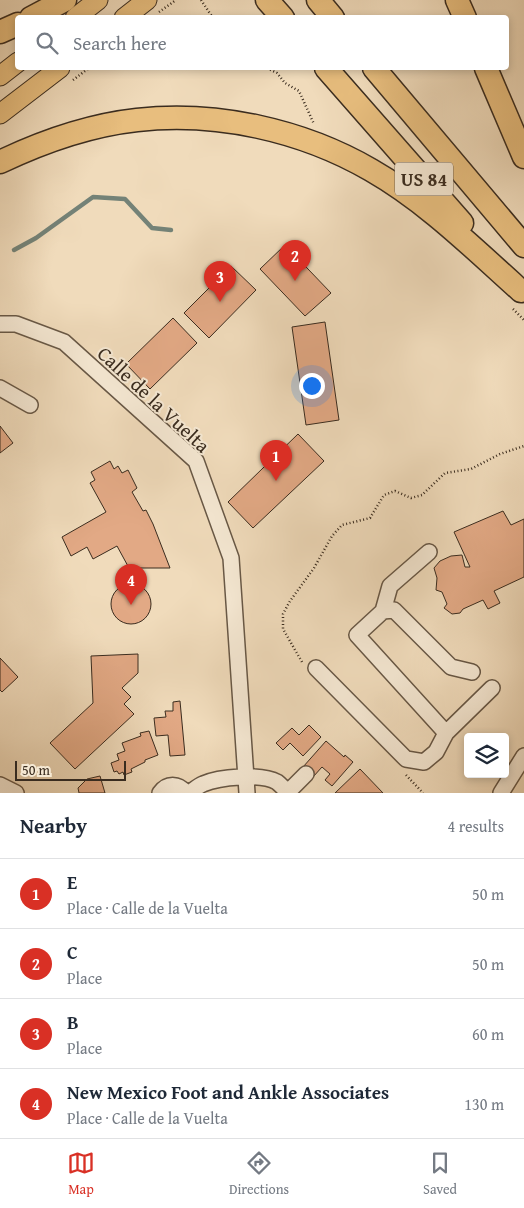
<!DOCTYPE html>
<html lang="en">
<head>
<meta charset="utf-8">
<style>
  body { margin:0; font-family:"Gentium Book Plus",serif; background:#f2f2f3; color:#1f2937 }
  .controls { position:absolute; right:15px; bottom:15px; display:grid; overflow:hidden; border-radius:5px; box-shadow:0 2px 8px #0003 }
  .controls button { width:45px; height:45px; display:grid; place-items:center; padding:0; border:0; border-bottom:1px solid #e0e1e3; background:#fff; color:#1f2937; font:25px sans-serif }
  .scale { position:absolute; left:15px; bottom:12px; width:111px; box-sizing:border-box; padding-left:5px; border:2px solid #3a2c1f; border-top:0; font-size:14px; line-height:18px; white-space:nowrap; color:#3a2c1f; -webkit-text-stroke:4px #f5e8d3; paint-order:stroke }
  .you { position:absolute; left:311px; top:385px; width:18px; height:18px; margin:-12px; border:4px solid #fff; border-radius:50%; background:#1a73e8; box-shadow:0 0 0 8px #1a73e833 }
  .badge { display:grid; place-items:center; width:32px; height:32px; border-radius:50%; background:#d93025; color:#fff; font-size:16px; font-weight:700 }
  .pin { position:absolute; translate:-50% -41px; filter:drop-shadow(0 1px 2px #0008) }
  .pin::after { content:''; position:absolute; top:26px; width:18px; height:15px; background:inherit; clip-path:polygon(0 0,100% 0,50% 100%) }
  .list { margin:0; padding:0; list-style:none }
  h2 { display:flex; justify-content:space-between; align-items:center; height:65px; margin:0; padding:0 20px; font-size:21px }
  h2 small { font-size:16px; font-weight:400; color:#747a83 }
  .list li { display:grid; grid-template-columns:32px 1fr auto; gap:15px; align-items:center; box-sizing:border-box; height:70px; padding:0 20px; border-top:1px solid #e0e1e3 }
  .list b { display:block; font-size:19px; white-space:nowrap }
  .list p { margin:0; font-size:16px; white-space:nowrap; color:#747a83 }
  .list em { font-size:16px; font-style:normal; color:#747a83 }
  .icon { flex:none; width:28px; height:28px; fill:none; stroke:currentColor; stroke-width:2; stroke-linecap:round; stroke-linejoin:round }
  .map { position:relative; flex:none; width:524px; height:793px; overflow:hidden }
  .search { position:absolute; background:#fff; box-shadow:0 2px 8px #0003; left:15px; right:15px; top:15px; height:55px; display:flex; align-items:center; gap:12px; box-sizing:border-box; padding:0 18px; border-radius:5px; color:#747a83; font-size:19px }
  .sheet { height:345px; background:#fff }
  nav { display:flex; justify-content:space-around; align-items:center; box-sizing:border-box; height:70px; border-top:1px solid #e0e1e3; background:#fff; font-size:14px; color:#747a83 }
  nav a { display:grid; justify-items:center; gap:2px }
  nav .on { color:#d93025 }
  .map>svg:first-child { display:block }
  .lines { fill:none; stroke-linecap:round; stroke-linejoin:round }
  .stream { stroke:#748277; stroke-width:4.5 }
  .building { fill:#e2a985; stroke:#3a2c1f }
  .minor-casing { stroke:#685846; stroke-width:18 }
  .major-casing { stroke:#3a2c1f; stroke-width:21 }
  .highway-casing { stroke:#3a2c1f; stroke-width:25 }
  .path { stroke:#3a2c1f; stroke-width:2.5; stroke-dasharray:1 2.5; stroke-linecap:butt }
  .minor { stroke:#f5e8d3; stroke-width:15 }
  .major { stroke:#e8be7e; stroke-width:19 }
  .highway { stroke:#e8be7e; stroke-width:22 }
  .labels { text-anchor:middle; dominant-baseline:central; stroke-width:4; stroke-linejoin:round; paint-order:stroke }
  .shield { fill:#f5e8d3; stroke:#726455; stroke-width:1 }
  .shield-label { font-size:19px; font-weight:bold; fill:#3a2c1f }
  .street-label { font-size:20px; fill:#3a2c1f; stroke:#f5e8d3 }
</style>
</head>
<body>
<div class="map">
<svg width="524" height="793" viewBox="0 0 524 793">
  <rect width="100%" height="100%" fill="#f0dbbb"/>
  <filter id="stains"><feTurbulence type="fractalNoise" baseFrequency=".004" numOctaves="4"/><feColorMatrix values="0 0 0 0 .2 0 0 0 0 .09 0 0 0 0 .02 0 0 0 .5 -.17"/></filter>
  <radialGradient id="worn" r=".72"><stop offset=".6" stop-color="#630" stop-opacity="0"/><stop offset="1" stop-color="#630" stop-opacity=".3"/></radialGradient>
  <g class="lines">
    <path class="stream" d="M14,250L36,238L93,197L125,199L152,228L171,230"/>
  </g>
  <path class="building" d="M285,245L331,293L305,316L260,269Z
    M231,266L256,290L209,338L184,313Z
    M173,318L197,343L150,389L126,364Z
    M325,322L339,420L306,425L292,327Z
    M0,426L13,443L0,453Z
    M298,434L324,461L253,528L228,502Z
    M110,461L114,469L118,466L122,473L128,470L137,488L132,492L143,511L146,510L153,524L170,568H129L117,546L93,559L87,547L71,556L62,537L106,512L90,483L95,480L91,472Z
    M503,511L511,525L524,519V577L494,591L500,603L488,609L483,600L463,609L460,613L452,614L444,608L447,604L442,592L436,590L437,578L434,568L440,561L451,556L462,555L465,567H470L454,532Z
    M111 604a20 20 0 1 1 40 0a20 20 0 1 1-40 0Z
    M138,654V673L122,688L131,697L124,704L134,714L75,769L50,743L93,703L91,656Z
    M0,658L18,677L2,692L0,690Z
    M180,701L185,755L170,756L168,735L156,736L154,718L166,717L165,711H173V702Z
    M309,725L321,737L303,756L290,743L283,750L276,743L292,728L299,735Z
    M149,731L158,755L145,760V762L131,769L132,772L124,775L123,772L119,774L117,771L114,772L111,763L119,760L117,754L125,751L122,743L141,736L140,733Z
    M326,741L344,757L345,755L353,762L332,786L325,780L330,774L322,767L313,777L303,767Z
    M360,769L383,793H335Z
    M100,776L105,793H79L78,788L87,779Z"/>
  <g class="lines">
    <g class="minor-casing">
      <path id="minor" d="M0,324H16L64,342L196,461L231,558L247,793
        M0,388L30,405
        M383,611L390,586L429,552
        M316,668L406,759L424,762L436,752L446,733
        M472,672L451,667L394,610L383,611L357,635L446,733L492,688
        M0,785L16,793
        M288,792L306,774
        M160,793C167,783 178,783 186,793
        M189,793C194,790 198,786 203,784C219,777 261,773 277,782C281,785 285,790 289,793
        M501,793L524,756"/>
    </g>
    <g class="major-casing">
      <path id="major" d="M75,18L98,0
        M124,18L147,0
        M0,76L18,62
        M0,114L60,68"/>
    </g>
    <g class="highway-casing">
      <path id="highway" d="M267,0L283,18
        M318,0L333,18
        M457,0L465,18
        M31,18L65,0
        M0,32L18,24
        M326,68L462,223
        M374,68L524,246
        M486,68L524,157
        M0,162C42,142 91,125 137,120C216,111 302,130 371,170C427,202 473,248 521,291"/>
    </g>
    <path class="path" d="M201,0L213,18
      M159,12L176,0
      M267,68L277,73L285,83L299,91L314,124
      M73,80L89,68
      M513,309L524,320
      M302,662L283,629V614L290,601L314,568L332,536L342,525L370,518L384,495L395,491L411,498L422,495L445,473L471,469L500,454L524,446
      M406,775L423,793"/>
    <use href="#minor" class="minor"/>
    <use href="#major" class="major"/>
    <use href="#highway" class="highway"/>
  </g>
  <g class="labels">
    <rect class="shield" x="395" y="162.5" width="58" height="33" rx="4"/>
    <g class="shield-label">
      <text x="424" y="179">US 84</text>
    </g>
    <g class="street-label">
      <text transform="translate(154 399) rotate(43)">Calle de la Vuelta</text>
    </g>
  </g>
  <rect width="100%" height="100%" filter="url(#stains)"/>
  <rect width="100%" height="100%" fill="url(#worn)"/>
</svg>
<div class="controls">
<button><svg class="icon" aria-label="layers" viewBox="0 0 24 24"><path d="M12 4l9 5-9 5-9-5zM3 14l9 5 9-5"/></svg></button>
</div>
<div class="scale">50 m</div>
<div class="you"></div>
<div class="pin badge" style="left:276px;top:481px">1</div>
<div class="pin badge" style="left:295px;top:281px">2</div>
<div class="pin badge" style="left:220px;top:302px">3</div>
<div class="pin badge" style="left:131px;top:605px">4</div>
<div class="search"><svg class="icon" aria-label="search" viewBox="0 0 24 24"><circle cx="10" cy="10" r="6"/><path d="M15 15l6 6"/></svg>Search here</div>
</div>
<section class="sheet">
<h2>Nearby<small>4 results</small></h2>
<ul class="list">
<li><span class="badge">1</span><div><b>E</b><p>Place · Calle de la Vuelta</p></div><em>50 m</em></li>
<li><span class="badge">2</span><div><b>C</b><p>Place</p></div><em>50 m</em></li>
<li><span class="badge">3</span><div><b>B</b><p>Place</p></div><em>60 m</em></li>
<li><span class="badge">4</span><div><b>New Mexico Foot and Ankle Associates</b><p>Place · Calle de la Vuelta</p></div><em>130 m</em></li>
</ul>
</section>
<nav>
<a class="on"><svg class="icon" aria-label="map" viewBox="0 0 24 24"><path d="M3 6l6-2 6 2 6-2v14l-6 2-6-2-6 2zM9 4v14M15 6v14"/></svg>Map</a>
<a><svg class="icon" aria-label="directions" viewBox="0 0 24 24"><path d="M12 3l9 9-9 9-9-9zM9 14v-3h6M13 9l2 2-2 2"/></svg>Directions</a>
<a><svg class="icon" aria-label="saved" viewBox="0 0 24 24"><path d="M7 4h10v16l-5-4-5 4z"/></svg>Saved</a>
</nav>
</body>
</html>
